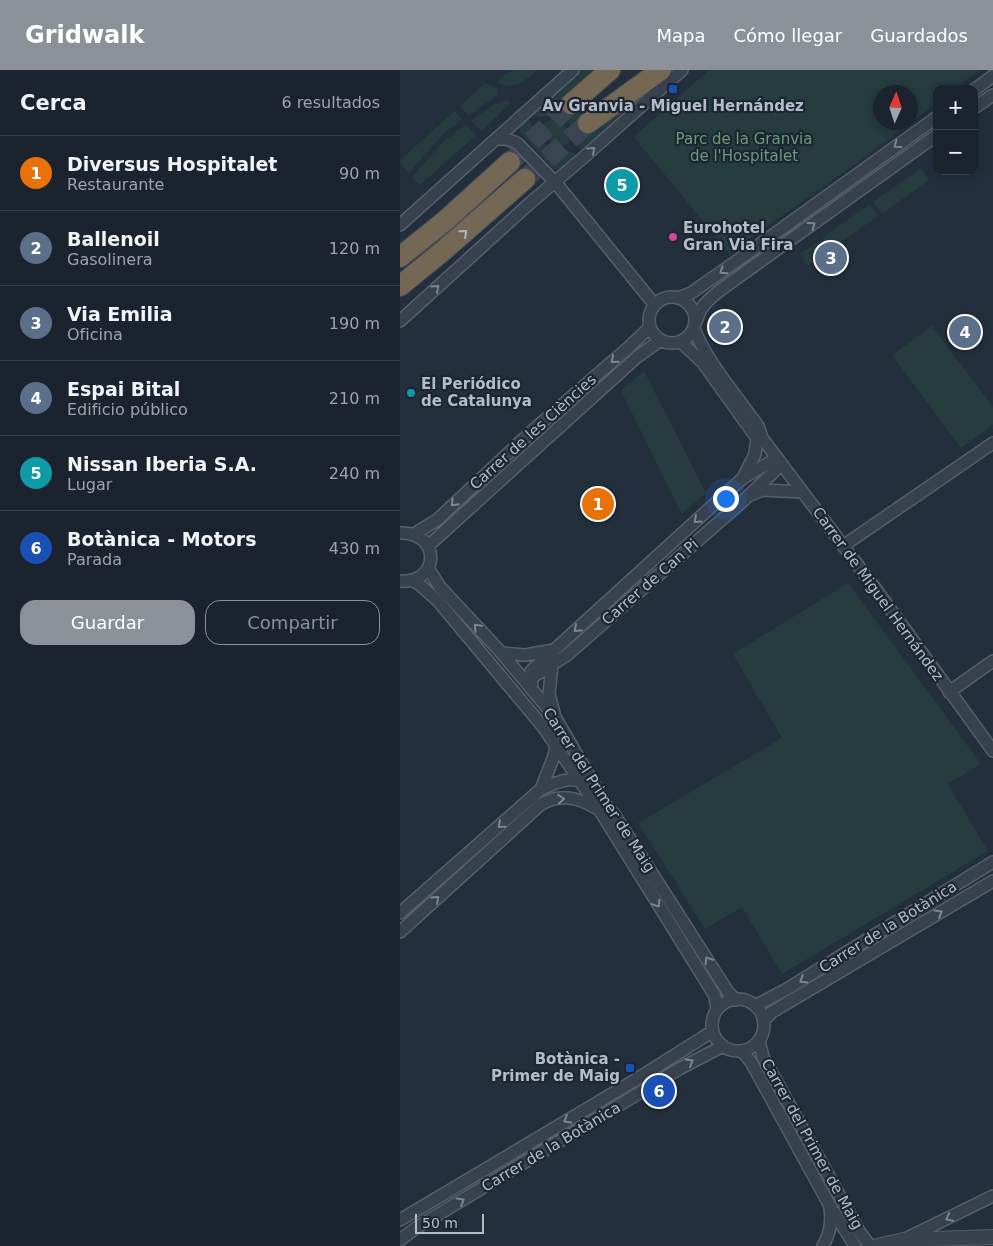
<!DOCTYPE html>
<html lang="es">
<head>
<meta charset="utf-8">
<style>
  body { margin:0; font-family:"DejaVu Sans",sans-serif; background:#242b36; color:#f1f3f6 }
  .controls { position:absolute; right:15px; top:15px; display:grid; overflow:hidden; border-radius:10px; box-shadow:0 2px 12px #0003 }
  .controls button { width:45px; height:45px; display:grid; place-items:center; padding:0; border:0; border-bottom:1px solid #39404a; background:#1b232e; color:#f1f3f6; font:25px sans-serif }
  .compass { position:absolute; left:473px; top:15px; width:45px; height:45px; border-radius:50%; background:#1b232e; box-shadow:0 2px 12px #0003; rotate:3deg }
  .scale { position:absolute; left:15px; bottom:12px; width:69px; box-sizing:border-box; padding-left:5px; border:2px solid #b4bcc9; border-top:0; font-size:14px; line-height:18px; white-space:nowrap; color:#b4bcc9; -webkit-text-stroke:4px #1d2633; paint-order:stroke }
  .you { position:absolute; left:325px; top:428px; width:18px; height:18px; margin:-12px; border:4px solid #fff; border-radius:50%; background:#1a73e8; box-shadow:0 0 0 8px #1a73e833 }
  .badge { display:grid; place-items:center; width:32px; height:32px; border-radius:50%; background:#8c9099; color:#fff; font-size:16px; font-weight:700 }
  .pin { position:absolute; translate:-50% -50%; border:2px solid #fff; box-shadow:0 1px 5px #0006 }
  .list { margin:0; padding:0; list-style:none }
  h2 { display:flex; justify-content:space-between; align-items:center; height:65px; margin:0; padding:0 20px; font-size:21px }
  h2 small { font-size:16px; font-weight:400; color:#a0a4aa }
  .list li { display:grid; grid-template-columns:32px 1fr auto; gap:15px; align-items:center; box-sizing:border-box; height:75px; padding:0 20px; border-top:1px solid #39404a }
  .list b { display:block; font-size:19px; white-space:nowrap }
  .list p { margin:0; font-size:16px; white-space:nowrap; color:#a0a4aa }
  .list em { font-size:16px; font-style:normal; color:#a0a4aa }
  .actions { display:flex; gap:10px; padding:15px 20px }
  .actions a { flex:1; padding:11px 0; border:1px solid #8c9099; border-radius:15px; text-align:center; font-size:18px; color:#8c9099 }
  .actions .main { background:#8c9099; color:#fff }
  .map { position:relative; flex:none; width:593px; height:1176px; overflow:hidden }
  header { display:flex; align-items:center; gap:30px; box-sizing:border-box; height:70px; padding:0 25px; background:#8c9099; color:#fff }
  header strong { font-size:24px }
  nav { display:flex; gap:28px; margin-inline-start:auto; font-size:18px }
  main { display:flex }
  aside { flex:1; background:#1b232e }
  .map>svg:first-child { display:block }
  .green { fill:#263c3f; fill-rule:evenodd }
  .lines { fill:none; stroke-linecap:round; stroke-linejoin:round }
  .motorway-tunnel { stroke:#3a4453; stroke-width:20; stroke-dasharray:20 10; stroke-linecap:butt }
  .minor-casing { stroke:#565f6c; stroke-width:14 }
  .tertiary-casing { stroke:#565f6c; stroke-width:16 }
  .motorway-casing { stroke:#434c59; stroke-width:22 }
  .minor { stroke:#38414e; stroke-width:11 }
  .tertiary { stroke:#38414e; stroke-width:14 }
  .motorway { stroke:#746855; stroke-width:20 }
  .oneway { stroke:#7c8592 }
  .oneway2 { stroke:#aeb4bd }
  .transit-dot { fill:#1a4fb4; stroke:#1d2633; stroke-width:2 }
  .hotel-dot { fill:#d1479c; stroke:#1d2633; stroke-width:2 }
  .culture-dot { fill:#0f9aa8; stroke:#1d2633; stroke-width:2 }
  .labels { text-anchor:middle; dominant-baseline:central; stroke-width:4.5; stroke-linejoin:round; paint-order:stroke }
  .poi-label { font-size:15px; font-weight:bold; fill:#b4bcc9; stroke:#1d2633; text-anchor:start }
  .park-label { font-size:15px; fill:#6b9a76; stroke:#1d2633 }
  .street-label { font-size:15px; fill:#b4bcc9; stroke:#1d2633 }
</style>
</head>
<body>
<header>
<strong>Gridwalk</strong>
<nav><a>Mapa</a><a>Cómo llegar</a><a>Guardados</a></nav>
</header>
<main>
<aside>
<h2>Cerca<small>6 resultados</small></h2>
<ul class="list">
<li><span class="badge" style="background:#e8710a">1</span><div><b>Diversus Hospitalet</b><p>Restaurante</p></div><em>90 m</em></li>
<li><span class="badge" style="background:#5c6f8a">2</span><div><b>Ballenoil</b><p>Gasolinera</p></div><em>120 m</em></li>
<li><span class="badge" style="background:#5c6f8a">3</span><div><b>Via Emilia</b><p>Oficina</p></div><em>190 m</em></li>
<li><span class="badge" style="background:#5c6f8a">4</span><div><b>Espai Bital</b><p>Edificio público</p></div><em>210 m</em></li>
<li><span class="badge" style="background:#0f9aa8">5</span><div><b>Nissan Iberia S.A.</b><p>Lugar</p></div><em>240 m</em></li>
<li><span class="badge" style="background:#1a4fb4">6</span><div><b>Botànica - Motors</b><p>Parada</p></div><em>430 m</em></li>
</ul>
<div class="actions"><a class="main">Guardar</a><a>Compartir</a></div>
</aside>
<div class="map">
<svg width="593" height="1176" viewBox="0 0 593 1176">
  <rect width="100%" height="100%" fill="#242f3e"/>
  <path class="green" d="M113,0H138C126,9 113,23 98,12L100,7Z
    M181,0H193L164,26L196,62L251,13L267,4L182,80C166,59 176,39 139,47L132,44Z
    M309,0H580L554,19H537V33L453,96L329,183L234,67ZM480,22H510V52H480Z
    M85,13L97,18L98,25L68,46L60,36Z
    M107,30L111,33L81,61L71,50L95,34Z
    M55,41L62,50L44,63L9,103L0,93V90Z
    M128,48C136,59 139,74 154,79C162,82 169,79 177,85C170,91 163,101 153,99L120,62V55Z
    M152,49C163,50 174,62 168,74C156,77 139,69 141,55Z
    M66,54L76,65L20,115L12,107L43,72Z
    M521,98L529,110L482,144L473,132Z
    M470,134L478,146L430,180L422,168Z
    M418,171L427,183L408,196L400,184Z
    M532,256L593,337V355L561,378L492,285Z
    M230,282L233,286L45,454L42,451Z
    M244,301L306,423L282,444L221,321Z
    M448,513L581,694L548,714L588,781L382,904L342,837L305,859L238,753L382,668L333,584Z
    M290,981L293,985L19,1152L16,1147Z"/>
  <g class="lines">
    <path class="motorway-tunnel" d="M110,92L171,34
      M125,109L188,53"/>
    <g class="minor-casing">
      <path id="minor" d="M574,20L593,6
        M574,38L593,25
        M97,69H106L117,73L155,112L254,234
        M0,155L173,0
        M249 250a23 23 0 1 1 46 0a23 23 0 1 1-46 0Z
        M278,228L291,223L341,188L537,47
        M0,251L130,133L184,87L282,0
        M296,252C301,236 306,232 319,221L537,65
        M294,258C304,288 339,329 358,356L362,368L475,518L593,681
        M281,272L303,293L351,360L357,368H362
        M344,406L355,384L357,368
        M350,425L363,420L402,422
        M0,463C42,462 40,514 0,511
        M14,464L37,450L133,360L228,278L250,257
        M28,476L237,287L261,270
        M443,476L593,373
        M28,498L40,517L98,579L155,647L208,738L214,744L328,922L336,930
        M13,511L19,514L38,531L144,658L199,739L315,926L317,940
        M101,583L125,585L154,580
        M152,595L149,624L154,643
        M129,606H134L167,585L343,431L381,395
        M132,620L131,601L343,408L377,388
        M549,622L593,591
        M141,719C154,714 169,705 183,713
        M0,843L141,719L154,686L156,675
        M0,862L140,735C159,723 177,727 196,738
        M312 955a26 26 0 1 1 52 0a26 26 0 1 1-52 0Z
        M355,936L387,919L593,792
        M364,950L372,942L593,811
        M359,970L363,987L459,1161L470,1176
        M342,981L351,992L430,1136L455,1176
        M0,1150L237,1009L313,961
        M507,1168L593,1126
        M0,1170L16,1158L279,999L323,976
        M423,1176C430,1163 432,1153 430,1138"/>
    </g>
    <g class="tertiary-casing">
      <path id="tertiary" d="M477,1176L504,1170L593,1167"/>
    </g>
    <g class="motorway-casing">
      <path id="motorway" d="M171,34L210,0
        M188,53L261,0
        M0,187L46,150L110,92
        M0,216L44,180L125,109"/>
    </g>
    <use href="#minor" class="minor"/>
    <use href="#tertiary" class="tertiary"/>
    <use href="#motorway" class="motorway"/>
  </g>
  <defs><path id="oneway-chevron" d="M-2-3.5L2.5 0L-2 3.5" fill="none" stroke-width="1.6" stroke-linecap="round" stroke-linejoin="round" transform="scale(1.25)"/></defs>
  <g class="oneway">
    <use href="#oneway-chevron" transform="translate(497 75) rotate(144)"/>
    <use href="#oneway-chevron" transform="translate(192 80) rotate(-42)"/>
    <use href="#oneway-chevron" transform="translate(412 155) rotate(-36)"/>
    <use href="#oneway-chevron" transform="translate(323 201) rotate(145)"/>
    <use href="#oneway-chevron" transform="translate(36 218) rotate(-42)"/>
    <use href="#oneway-chevron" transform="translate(214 290) rotate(139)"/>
    <use href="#oneway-chevron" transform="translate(54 433) rotate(134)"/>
    <use href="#oneway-chevron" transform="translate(297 450) rotate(138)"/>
    <use href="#oneway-chevron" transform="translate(77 557) rotate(-133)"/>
    <use href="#oneway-chevron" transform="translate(177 559) rotate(138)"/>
    <use href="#oneway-chevron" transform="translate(161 729) rotate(-5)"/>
    <use href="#oneway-chevron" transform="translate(101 755) rotate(139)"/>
    <use href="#oneway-chevron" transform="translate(36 829) rotate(-42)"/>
    <use href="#oneway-chevron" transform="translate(257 834) rotate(59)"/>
    <use href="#oneway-chevron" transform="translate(539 843) rotate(-31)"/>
    <use href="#oneway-chevron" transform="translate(308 890) rotate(-121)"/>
    <use href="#oneway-chevron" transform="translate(403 910) rotate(148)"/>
    <use href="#oneway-chevron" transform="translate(290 992) rotate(-30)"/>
    <use href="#oneway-chevron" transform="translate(167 1050) rotate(149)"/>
    <use href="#oneway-chevron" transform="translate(61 1131) rotate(-31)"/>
    <use href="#oneway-chevron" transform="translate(549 1148) rotate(153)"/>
  </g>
  <use class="oneway2" href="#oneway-chevron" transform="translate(64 163) rotate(-41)"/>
  <g class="transit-dot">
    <rect x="268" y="14" width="10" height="10" rx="2.5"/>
    <rect x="225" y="993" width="10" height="10" rx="2.5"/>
  </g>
  <circle class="hotel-dot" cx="273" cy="167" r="5"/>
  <circle class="culture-dot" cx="11" cy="323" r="5"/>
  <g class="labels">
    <g class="poi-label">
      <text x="273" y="36" text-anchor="middle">Av Granvia - Miguel Hernández</text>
      <text x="283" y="158">Eurohotel<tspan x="283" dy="17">Gran Via Fira</tspan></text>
      <text x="21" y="314">El Periódico<tspan x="21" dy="17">de Catalunya</tspan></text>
      <text x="220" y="989" text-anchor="end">Botànica -<tspan x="220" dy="17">Primer de Maig</tspan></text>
    </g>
    <g class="park-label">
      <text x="344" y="69">Parc de la Granvia<tspan x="344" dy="17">de l'Hospitalet</tspan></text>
    </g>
    <g class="street-label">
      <text transform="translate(133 362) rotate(-42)">Carrer de les Ciències</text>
      <text transform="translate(250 512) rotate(-41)">Carrer de Can Pi</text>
      <text transform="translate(478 524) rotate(54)">Carrer de Miguel Hernández</text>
      <text transform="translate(199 720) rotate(57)">Carrer del Primer de Maig</text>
      <text transform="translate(488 857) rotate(-32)">Carrer de la Botànica</text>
      <text transform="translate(412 1074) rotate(61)">Carrer del Primer de Maig</text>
      <text transform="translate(151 1077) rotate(-31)">Carrer de la Botànica</text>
    </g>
  </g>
</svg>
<div class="controls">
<button>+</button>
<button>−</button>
</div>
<svg class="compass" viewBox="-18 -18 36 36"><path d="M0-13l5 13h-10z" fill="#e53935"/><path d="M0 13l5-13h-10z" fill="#a0a4aa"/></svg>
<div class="scale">50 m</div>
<div class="you"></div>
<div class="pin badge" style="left:198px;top:434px;background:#e8710a">1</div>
<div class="pin badge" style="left:325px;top:257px;background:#5c6f8a">2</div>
<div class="pin badge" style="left:431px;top:188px;background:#5c6f8a">3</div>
<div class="pin badge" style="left:565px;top:262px;background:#5c6f8a">4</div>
<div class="pin badge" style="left:222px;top:115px;background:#0f9aa8">5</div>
<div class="pin badge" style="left:259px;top:1021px;background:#1a4fb4">6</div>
</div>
</main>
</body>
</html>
